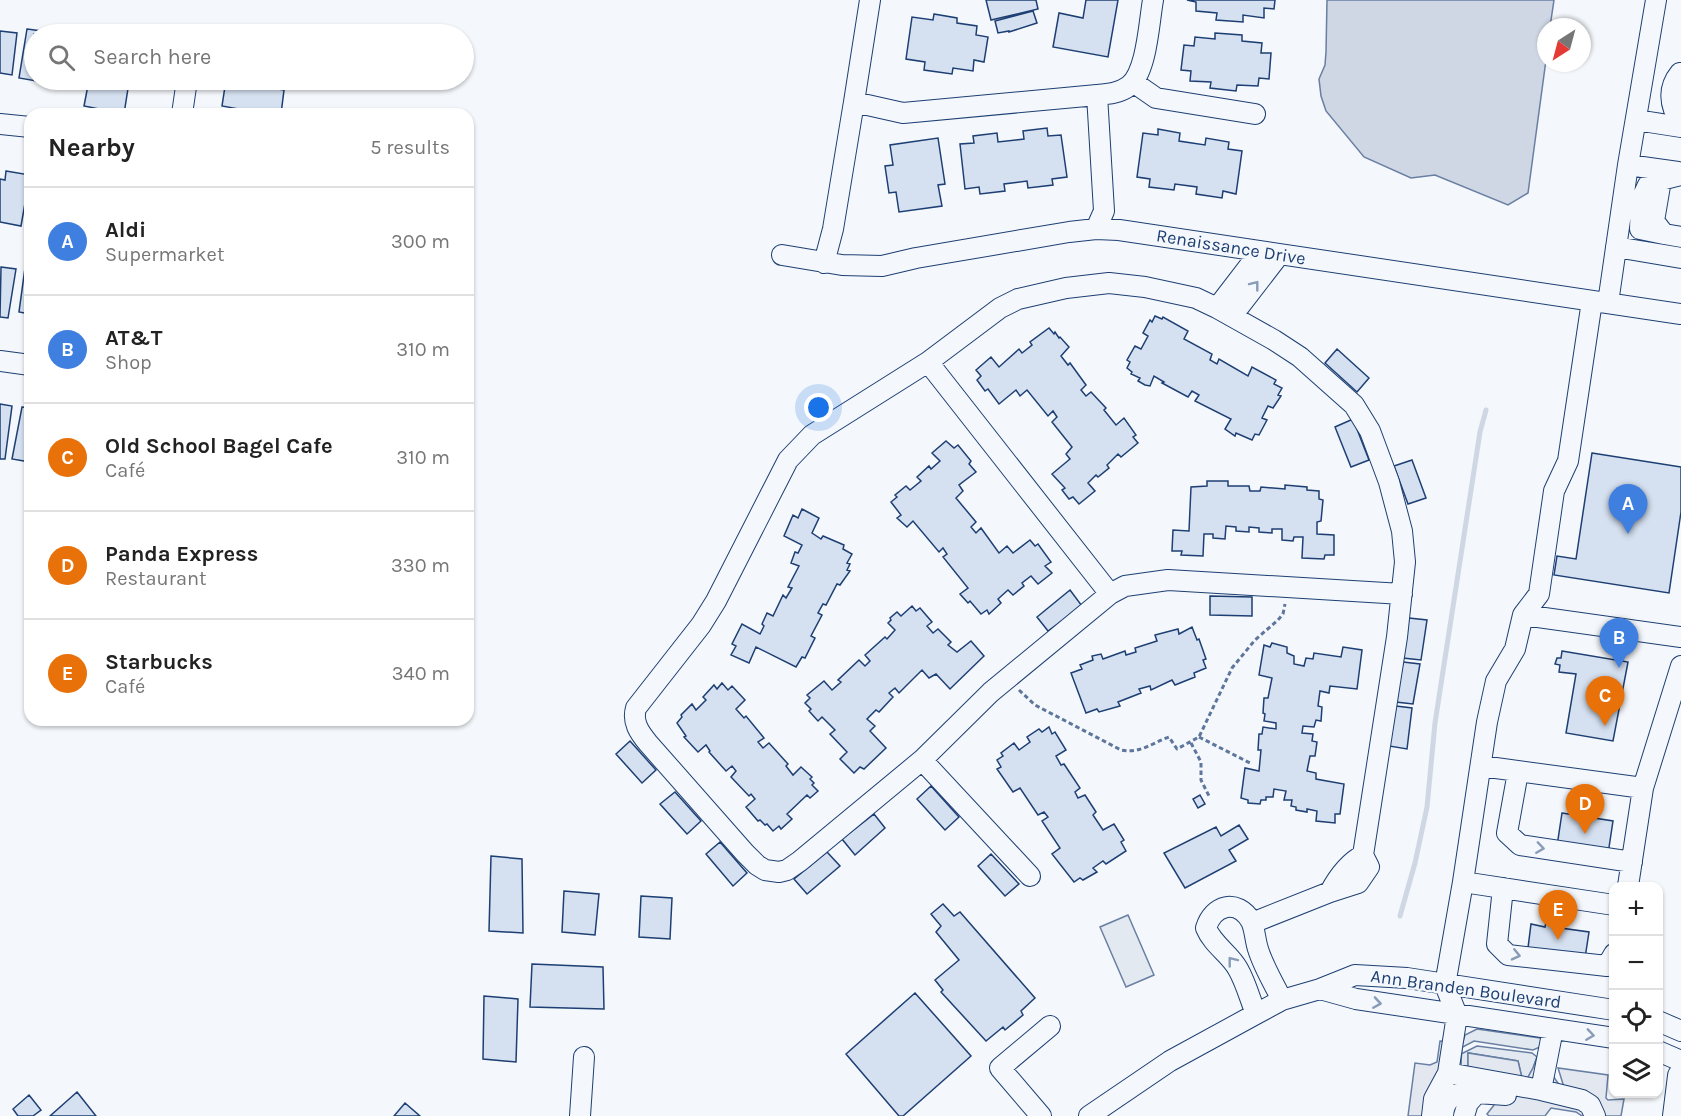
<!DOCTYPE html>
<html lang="en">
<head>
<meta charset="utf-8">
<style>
  body { margin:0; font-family:Karla,sans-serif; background:#f6f6f6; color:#222 }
  .controls { position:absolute; right:18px; bottom:18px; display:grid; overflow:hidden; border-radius:12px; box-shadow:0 2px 4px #0004 }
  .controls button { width:54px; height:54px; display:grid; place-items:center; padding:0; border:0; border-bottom:2px solid #e0e0e0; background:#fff; color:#222; font:30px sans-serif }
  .compass { position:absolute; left:1537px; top:18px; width:54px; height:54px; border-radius:50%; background:#fff; box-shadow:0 2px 4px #0004; rotate:216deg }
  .you { position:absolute; left:819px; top:408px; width:21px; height:21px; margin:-15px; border:4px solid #fff; border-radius:50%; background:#1a73e8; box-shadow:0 0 0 9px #1a73e833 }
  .badge { display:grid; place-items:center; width:39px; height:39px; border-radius:50%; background:#0f766e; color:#fff; font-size:20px; font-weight:700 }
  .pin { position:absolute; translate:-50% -50px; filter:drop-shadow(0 2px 3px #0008) }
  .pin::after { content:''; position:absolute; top:32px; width:21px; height:18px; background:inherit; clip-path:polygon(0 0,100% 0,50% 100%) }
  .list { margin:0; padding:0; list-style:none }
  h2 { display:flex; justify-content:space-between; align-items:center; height:78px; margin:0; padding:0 24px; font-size:26px }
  h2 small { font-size:20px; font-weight:400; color:#767676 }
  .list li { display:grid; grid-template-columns:39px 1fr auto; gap:18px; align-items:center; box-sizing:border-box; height:108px; padding:0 24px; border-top:2px solid #e0e0e0 }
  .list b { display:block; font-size:22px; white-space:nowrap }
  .list p { margin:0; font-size:20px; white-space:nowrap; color:#767676 }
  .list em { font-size:20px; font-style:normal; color:#767676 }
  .icon { flex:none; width:33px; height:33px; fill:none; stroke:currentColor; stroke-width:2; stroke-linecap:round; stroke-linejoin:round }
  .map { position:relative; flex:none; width:1681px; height:1116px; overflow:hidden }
  .search { position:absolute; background:#fff; box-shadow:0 2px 4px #0004; left:24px; top:24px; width:450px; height:66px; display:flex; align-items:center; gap:15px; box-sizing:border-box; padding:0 21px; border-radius:33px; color:#767676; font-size:22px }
  .panel { position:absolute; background:#fff; box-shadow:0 2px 4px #0004; left:24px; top:108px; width:450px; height:618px; border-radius:18px }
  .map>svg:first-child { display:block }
  .green { fill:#e3e9f0; stroke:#687fa3; stroke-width:1.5 }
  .parking { fill:#e3e8f0; stroke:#687fa3; stroke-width:1.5 }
  .water { fill:#cfd7e4; stroke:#687fa3; stroke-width:1.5 }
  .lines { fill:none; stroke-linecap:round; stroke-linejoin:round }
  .stream { stroke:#cfd7e4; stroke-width:5 }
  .building { fill:#d5e0f0; stroke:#1d3f73; stroke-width:1.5 }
  .minor-casing { stroke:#1d3f73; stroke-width:22 }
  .major-casing { stroke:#1d3f73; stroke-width:28 }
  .path { stroke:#5e769c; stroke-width:3; stroke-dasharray:4.5 3; stroke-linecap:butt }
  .minor { stroke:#f4f7fb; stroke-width:20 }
  .major { stroke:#f4f7fb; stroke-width:26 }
  .oneway { stroke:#889bb7 }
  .labels { text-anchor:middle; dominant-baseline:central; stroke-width:4.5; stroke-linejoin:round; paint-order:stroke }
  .street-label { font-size:18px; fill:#1d3f73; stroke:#f4f7fb }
</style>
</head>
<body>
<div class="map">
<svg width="1681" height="1116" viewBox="0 0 1681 1116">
  <rect width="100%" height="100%" fill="#f4f7fb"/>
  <path class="green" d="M1128,915L1154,975L1126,987L1100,927Z
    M1477,1029L1540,1038L1542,1040L1540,1047L1533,1050L1474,1041L1461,1048L1465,1035Z
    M1477,1046L1532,1053L1537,1057L1533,1068L1527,1079L1522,1078L1518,1061L1468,1053V1070L1461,1065V1054Z"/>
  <path class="parking" d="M1440,1041L1462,1044L1461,1065L1468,1070V1053L1518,1061L1522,1078L1527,1079L1533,1068L1537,1057L1553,1059V1076L1560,1086L1563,1084L1558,1068L1608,1075L1606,1098L1608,1100L1624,1099L1621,1116H1582L1576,1112L1551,1108L1545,1116H1489L1487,1114L1498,1100L1469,1087L1440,1116H1408L1415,1063L1430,1065L1437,1062Z"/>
  <path class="water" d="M1327,0H1554L1550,27H1546V60L1528,193L1508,205L1435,175L1411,178L1364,157L1326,111L1321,96L1319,79L1325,65L1326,52Z"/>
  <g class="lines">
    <path class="stream" d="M1400,916L1415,863L1427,807L1435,723L1480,432L1486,410"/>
  </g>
  <path class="building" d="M986,0H1036L1038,9L991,20Z
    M1086,0H1118L1108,57L1053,47L1059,13L1083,18Z
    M1187,0H1275L1274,9L1264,8V18L1243,15V22L1216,20L1217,13L1196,11V2Z
    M1033,11L1037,23L1009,32V31L998,33L995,21Z
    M934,14L957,18V23L977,26L976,35L988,37L984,62L974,60L973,71L953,68L952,74L924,70L925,62L906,59L912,17L933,20Z
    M27,29L65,34H34V80H49L48,83L19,78Z
    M0,31L17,33L12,75L0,73Z
    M1215,33L1242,35V41L1262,43L1261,53H1271L1269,79L1259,78L1258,86L1237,85L1236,91L1210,88L1211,82L1190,81L1191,71L1181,70L1184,45L1194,46L1195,37L1215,39Z
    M89,80H144L143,84L129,82L124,114L84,106Z
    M226,80L284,90L281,114H238L239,109L222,106Z
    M1047,128L1048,136L1061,135L1067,177L1052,179L1053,185L1028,188L1027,181L1004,184L1005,191L980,194L979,187L965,189L960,144L974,143L973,136L997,133L998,142L1024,139L1023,131Z
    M1158,129L1180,133L1179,141L1205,145L1206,138L1229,142L1228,149L1242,151L1236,194L1223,191L1222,198L1196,194L1197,187L1175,184L1174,190L1149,187L1150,179L1137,177L1143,133L1158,135Z
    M938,138L945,184L938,185L942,206L899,212L896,192L889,193L885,166L893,165L890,145Z
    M6,171L30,175L21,226L0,222V179L5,180Z
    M1,267L16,269L8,318L0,317Z
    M25,268L30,269V314L19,312Z
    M1155,316L1162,319L1163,317L1188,331L1184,339L1212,354L1210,360L1217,364L1219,359L1248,376L1252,367L1276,380L1274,384L1282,388L1278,395L1281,396L1273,408L1268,406L1262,418L1267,420L1259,435L1255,434L1252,440L1236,433L1235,436L1225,429L1231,419L1195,401L1199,395L1192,391L1188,397L1162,383L1164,382L1154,376L1150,386L1145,385L1138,381L1140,378L1131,374L1132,372L1127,368L1130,362L1127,360L1135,346L1141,349L1148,336L1143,333L1150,320L1152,322Z
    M1049,328L1054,334L1055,332L1059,338L1060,337L1069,347L1061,356L1068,365L1070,363L1086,385L1081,390L1086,396L1091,392L1106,408L1104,410L1116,425L1124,418L1136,435L1133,437L1138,443L1121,457L1118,454L1107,465L1109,468L1098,477L1096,475L1088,483L1095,491L1079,504L1073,497L1069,499L1062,490L1065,488L1052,474L1070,459L1066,454L1072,447L1052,422L1057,417L1053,411L1048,416L1027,390L1020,396L1016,390L999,404L988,389L985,391L977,380L981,376L976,370L991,357L999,367L1019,349L1022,353L1032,345L1030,342Z
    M1337,349L1369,378L1357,392L1325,363Z
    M0,404L12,406L5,459H0Z
    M22,407L30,408V462L12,459Z
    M1353,419L1369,460L1351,467L1335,427Z
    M946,441L954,448L958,445L971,461L969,464L976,472L959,485L963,491L956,498L976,522L971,527L976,533L981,528L999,553L1007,546L1013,553L1030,540L1035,546L1038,544L1051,562L1045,566L1052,573L1038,584L1031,576L1022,583L1024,586L1013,595L1008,590L998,599L1001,603L989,614L987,610L981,614L970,601L968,603L960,594L968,588L943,557L947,554L943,548L939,552L913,521L907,527L897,518L901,515L891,502L897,497L895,495L906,486L910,490L921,481L917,477L929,466L931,469L940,461L932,453Z
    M1592,453L1681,467V512L1669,593L1554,575L1557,556L1576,559Z
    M1412,460L1426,498L1408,504L1394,466Z
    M1207,481H1228V486H1249L1250,491H1260L1261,487L1285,489V485L1307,487V490L1319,491V499L1323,500L1321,521L1317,522V534L1334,535V555H1325L1324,559L1302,558L1303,537H1294L1293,541L1282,540V529H1272V533L1259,532V528L1249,527V532L1236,531V527L1226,526L1225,539L1213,538V534H1204L1203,556L1181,555L1182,551H1172L1173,530L1189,531L1191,487L1207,486Z
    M802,509L819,518L812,533L821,539L823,536L844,545L843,549L852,554L847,563L850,564L847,570L850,571L840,585L837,584L826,605L823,604L818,613L822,615L811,636L815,638L805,658L802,657L796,667L756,647L749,663L731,655L736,646L732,644L742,624L760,634L764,626L762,624L767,613L773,616L783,595L786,598L792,588L788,587L799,566L791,563L795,552L798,553L802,545L784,536L793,515L798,518Z
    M1070,590L1082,606L1048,631L1037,617Z
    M1210,596L1252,597V616L1210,615Z
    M912,606L916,611L920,608L932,622L927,626L933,633L938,629L951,642L948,645L957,652L971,641L984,656L950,689L936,674L929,678L922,670L899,693L895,688L889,693L893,697L879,712L876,710L867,719L875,726L870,731L886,748L864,769L860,767L854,773L840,759L847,752L830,734L835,730L822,717L818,721L809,711L811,709L805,703L810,698L807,695L824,681L832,690L841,682L838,680L859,660L865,666L870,661L865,655L885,637L887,639L895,630L888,623L891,620L890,618L897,612L901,616Z
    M1409,618L1427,620L1421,660L1403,658Z
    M1192,627L1197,640L1199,639L1206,659L1203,660L1206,668L1194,673L1195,677L1175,685L1172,680L1151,690L1150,686L1139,689L1141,693L1118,702L1120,706L1099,712L1097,709L1086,713L1071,673L1082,669L1080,665L1093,660L1092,656L1101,654L1103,659L1125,651L1126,655L1136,652L1135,648L1157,641L1155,635L1178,629L1179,634Z
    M1272,643L1287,647V653L1294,656V664L1304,666L1306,658L1313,659L1314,653L1341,657L1343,647L1362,650L1357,689L1330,686L1329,693L1320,691L1318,706L1322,707L1321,721L1316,720L1314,727L1303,726L1302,733L1313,734L1312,741L1317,742L1315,756H1310L1307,771L1316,773V779L1344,784L1340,814H1335V823L1316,821L1317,811L1307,809V812L1296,810V807L1291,806L1292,800H1284L1286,791L1274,789L1273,797H1266V800H1261L1260,804L1248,803V800L1241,798L1245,768L1259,771L1261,750H1258L1259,734H1262L1263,727L1276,729V723L1264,721L1265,714L1263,713L1264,698H1268L1272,678L1259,675L1264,645L1270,647Z
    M1562,651L1628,662L1613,741L1566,733L1576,674L1559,672L1560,665L1555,664L1557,658H1561Z
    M1403,662L1420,664L1413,704L1396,702Z
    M722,683L728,690L732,686L745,700L736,709L744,718L746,716L764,738L758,742L763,748L769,743L788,764L786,766L793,775L801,767L812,777L810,779L814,783L812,785L818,791L810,798L807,795L787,814L792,819L781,829L779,826L773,831L767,824L765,825L760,820L758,821L746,807L755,799L751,794L749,796L731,777L736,771L732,766L726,771L709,752L710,751L706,745L698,752L684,737L686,736L677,723L682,717L681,715L692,704L696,710L706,700L703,697L714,685L717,689Z
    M1396,706L1412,708L1407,749L1389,746Z
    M1049,727L1052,734L1055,732L1066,750L1056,756L1061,765L1064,764L1080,788L1075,792L1078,798L1085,795L1096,812L1093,815L1103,830L1114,824L1124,840L1121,842L1126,851L1106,864L1103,861L1093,868L1097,872L1083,880L1080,878L1074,882L1052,854L1060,848L1042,821L1048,817L1044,812L1038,815L1020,788L1013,792L997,769L1001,767L997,760L1003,756L1001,753L1014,743L1019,750L1030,742L1027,737L1039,729L1042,732Z
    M630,741L656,770L642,783L616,754Z
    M931,786L959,817L945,830L917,799Z
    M675,792L701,821L687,834L660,804Z
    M1200,795L1205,804L1198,808L1193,799Z
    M1562,813L1613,821L1608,854L1557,846Z
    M874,814L885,828L855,855L842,839Z
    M1239,825L1248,839L1229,850L1236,861L1185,888L1164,853L1216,827L1221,836Z
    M720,842L747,873L733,886L706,854Z
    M827,852L840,866L807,894L794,879Z
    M991,854L1019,884L1005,896L978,866Z
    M491,856L522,859L523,933L489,931Z
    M564,891L599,894L595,935L562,932Z
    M641,896L672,898L670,939L639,937Z
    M943,904L954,916L960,912L1035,998L1021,1011L1023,1015L1005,1030L1003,1027L986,1041L941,992L943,990L935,980L959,960L936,932L941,926L931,914Z
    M1546,922L1561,924V928L1589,932L1585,958L1528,948L1531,924L1545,927Z
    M532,964L603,967L604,1009L530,1007Z
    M915,993L971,1056L903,1116H899L846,1054Z
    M484,996L518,999L516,1062L483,1059Z
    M77,1092L96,1116H50Z
    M29,1095L41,1110L33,1116H18L13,1109Z
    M405,1103L420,1116H394Z"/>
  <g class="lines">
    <g class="minor-casing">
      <path id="minor" d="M870,0L854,102L903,113L1097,95L1104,211L1096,229
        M1680,73C1671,84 1669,96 1674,110L1681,114
        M1133,82L1156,98L1255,114
        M1097,95C1108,94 1120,93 1129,86C1147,72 1149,22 1153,0
        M182,114L187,80
        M1636,120L1681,127
        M0,124L30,127
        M1628,165L1678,172
        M1681,175L1661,180L1654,221L1664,234L1681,237
        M1661,180L1648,185L1641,200L1640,229L1664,234
        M1616,247L1681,258
        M782,255L842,265L882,266L916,258L1069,232L1096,229L1119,230L1681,314
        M824,263L833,229L854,102
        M1608,303L1628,165L1656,0
        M1217,308L1260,252
        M1232,316L1279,255
        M0,361L30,365
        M928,362L1110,594
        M1523,615L1539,594L1554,491L1568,461L1592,301
        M922,760L1030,876
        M1481,766L1643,788
        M1518,772L1507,833L1520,845L1632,862
        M1628,886L1643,788L1681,666
        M1503,888L1497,944L1508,955L1607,966L1614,954
        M1330,892C1338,877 1348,863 1363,855
        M1614,905L1463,882L1487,722L1496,681L1515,649L1523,615L1681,637
        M1252,923L1330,892L1358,883L1369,867L1363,855L1397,637L1405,562L1402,531L1389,482L1370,431L1354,405L1300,357L1274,340L1217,308L1196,298L1145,287L1109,283L1066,288L1018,299L1000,308L928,362L812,435L788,460L716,601L701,625L636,708C632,722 639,732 648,743L745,853L757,865L765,870L779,872L787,870L800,861L922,760L991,692L1110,594L1125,586L1168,580L1402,594
        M1320,989L1356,999L1614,1038
        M1256,1014C1250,999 1246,983 1238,969C1230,954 1213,945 1206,928C1213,905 1237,898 1251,921C1255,929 1255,940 1258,949C1263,966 1274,984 1282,1000
        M1658,1021L1681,1031
        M1658,1051L1681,1061
        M1448,1073L1541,1090L1582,1100L1590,1105L1595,1116
        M1541,1090L1553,1029
        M580,1116L584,1057
        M1041,1116L1000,1068L1050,1026
        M1089,1116L1170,1061L1256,1014L1282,1000L1320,989L1355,975L1407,978L1614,1010
        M1432,1116L1434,1099L1448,1073L1457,1015L1445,985L1463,882
        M1443,1116C1444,1096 1458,1090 1477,1093
        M1464,1116L1468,1103L1477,1093L1506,1095"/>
    </g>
    <g class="major-casing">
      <path id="major" d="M1676,1116L1681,1076"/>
    </g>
    <path class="path" d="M1019,690L1035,705L1121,750C1140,754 1152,743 1169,737L1177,749L1199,737L1232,668L1255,640L1278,620L1283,614L1285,604
      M1199,737L1250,763
      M1191,743L1201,762V780L1210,798"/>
    <use href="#minor" class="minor"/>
    <use href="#major" class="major"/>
  </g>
  <defs><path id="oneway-chevron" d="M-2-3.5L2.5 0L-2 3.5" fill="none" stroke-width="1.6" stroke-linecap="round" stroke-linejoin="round" transform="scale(1.5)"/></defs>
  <g class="oneway">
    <use href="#oneway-chevron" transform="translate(1255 285) rotate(-52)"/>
    <use href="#oneway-chevron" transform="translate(1540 848) rotate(8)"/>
    <use href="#oneway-chevron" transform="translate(1516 955) rotate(13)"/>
    <use href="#oneway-chevron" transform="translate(1232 961) rotate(-128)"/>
    <use href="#oneway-chevron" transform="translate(1377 1003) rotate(9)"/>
    <use href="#oneway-chevron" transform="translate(1590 1035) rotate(8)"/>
  </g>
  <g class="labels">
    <g class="street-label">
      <text transform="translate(1231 247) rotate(9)">Renaissance Drive</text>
      <text transform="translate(1466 989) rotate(8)">Ann Branden Boulevard</text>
    </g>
  </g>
</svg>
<div class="controls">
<button>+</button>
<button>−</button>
<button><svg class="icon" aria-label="locate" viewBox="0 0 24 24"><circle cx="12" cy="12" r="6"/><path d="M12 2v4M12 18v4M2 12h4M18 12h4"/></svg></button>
<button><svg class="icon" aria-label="layers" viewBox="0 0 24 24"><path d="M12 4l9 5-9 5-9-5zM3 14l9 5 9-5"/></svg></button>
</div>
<svg class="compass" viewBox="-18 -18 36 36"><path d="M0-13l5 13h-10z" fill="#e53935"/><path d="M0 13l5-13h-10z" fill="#767676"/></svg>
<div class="you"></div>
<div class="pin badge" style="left:1628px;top:534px;background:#3f7fe0">A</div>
<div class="pin badge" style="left:1619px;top:668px;background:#3f7fe0">B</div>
<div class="pin badge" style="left:1605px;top:726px;background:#e8710a">C</div>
<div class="pin badge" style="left:1585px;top:834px;background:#e8710a">D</div>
<div class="pin badge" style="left:1558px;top:940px;background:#e8710a">E</div>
<div class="search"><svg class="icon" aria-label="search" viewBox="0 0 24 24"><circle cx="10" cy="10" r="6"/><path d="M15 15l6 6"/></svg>Search here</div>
<section class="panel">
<h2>Nearby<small>5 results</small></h2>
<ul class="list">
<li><span class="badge" style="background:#3f7fe0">A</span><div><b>Aldi</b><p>Supermarket</p></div><em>300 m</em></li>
<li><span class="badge" style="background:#3f7fe0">B</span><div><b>AT&amp;T</b><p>Shop</p></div><em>310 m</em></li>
<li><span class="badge" style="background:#e8710a">C</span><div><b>Old School Bagel Cafe</b><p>Café</p></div><em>310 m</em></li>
<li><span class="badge" style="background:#e8710a">D</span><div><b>Panda Express</b><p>Restaurant</p></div><em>330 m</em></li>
<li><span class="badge" style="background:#e8710a">E</span><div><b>Starbucks</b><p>Café</p></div><em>340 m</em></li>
</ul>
</section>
</div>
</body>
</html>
